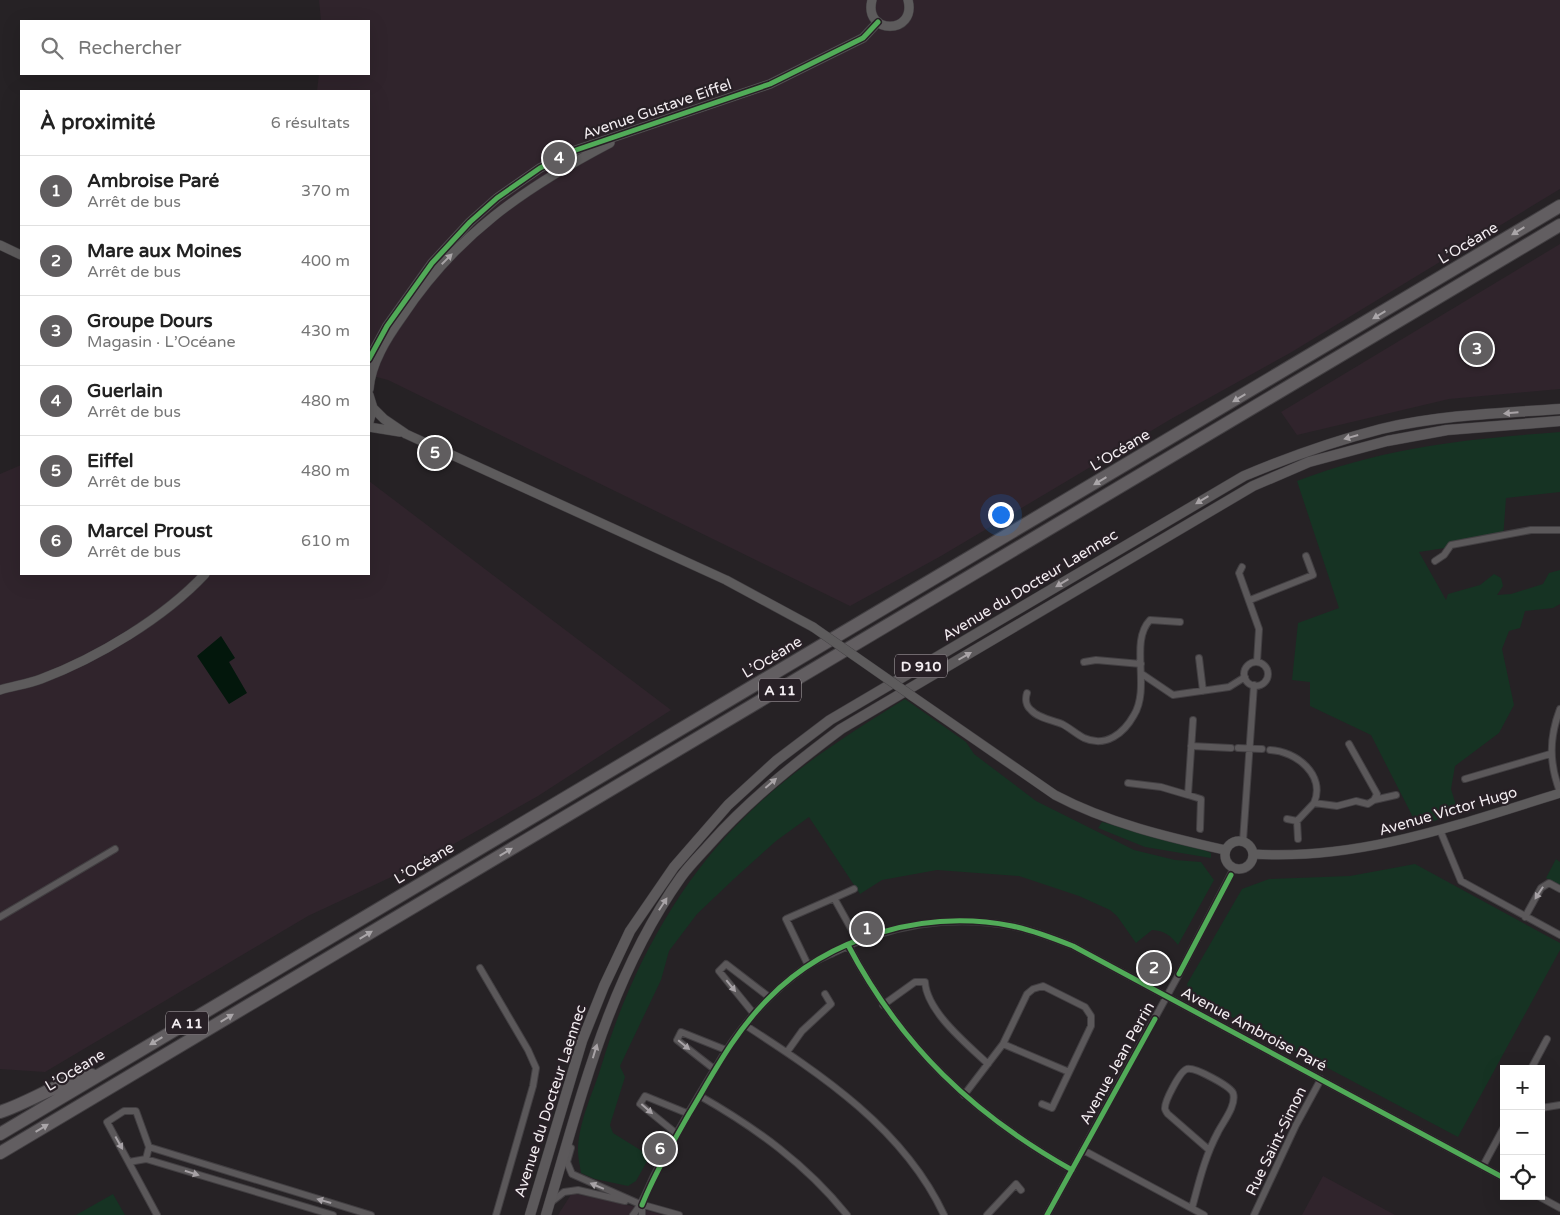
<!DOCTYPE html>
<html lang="fr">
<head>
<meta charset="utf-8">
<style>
  body { margin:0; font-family:"Varela Round",sans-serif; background:#f2f2f2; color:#222 }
  .controls { position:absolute; right:15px; bottom:15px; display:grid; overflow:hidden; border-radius:0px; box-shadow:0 5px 20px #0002 }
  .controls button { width:45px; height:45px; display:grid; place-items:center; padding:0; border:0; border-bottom:1px solid #e0e0e0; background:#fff; color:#222; font:25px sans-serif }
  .you { position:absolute; left:1000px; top:514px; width:18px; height:18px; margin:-12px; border:4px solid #fff; border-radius:50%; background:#1a73e8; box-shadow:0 0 0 8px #1a73e833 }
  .badge { display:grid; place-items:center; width:32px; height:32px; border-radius:50%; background:#605d5f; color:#fff; font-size:16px; font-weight:700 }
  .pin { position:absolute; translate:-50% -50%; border:2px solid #fff; box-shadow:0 1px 5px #0006 }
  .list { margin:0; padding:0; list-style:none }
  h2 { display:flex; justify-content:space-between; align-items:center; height:65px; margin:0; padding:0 20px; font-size:21px }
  h2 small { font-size:16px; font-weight:400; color:#767676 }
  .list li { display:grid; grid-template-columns:32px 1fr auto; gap:15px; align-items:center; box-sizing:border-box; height:70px; padding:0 20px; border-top:1px solid #e0e0e0 }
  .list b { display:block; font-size:19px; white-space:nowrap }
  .list p { margin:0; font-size:16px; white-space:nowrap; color:#767676 }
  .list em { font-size:16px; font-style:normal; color:#767676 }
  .icon { flex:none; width:28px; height:28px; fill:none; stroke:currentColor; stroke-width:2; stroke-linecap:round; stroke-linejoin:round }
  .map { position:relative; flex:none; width:1560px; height:1215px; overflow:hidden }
  .search { position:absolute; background:#fff; box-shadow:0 5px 20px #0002; left:20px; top:20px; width:350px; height:55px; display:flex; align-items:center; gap:12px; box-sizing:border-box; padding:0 18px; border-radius:0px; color:#767676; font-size:19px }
  .panel { position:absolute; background:#fff; box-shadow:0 5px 20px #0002; left:20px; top:90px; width:350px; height:485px; border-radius:0px }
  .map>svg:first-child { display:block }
  .built { fill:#30242c }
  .green { fill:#163323 }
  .water { fill:#03170c }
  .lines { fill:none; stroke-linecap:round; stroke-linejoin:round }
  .street-casing { stroke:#423f42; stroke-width:8 }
  .secondary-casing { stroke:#423f42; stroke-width:10 }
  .primary-casing { stroke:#423f42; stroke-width:11 }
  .highway-casing { stroke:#423f42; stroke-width:14 }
  .street { stroke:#5b585a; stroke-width:6 }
  .secondary { stroke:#5d5b5c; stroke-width:9 }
  .primary { stroke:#5c595b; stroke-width:10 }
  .highway { stroke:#625e61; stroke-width:12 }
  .secondary-bridge-casing { stroke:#423f42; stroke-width:10; stroke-linecap:butt }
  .secondary-bridge { stroke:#5d5b5c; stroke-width:9 }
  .cycleway-casing { stroke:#282026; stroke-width:8 }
  .cycleway { stroke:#51ab58; stroke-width:5 }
  .oneway { fill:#aaa6a9 }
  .oneway2 { fill:#a8a4a6 }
  .oneway3 { fill:#a8a3a6 }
  .oneway4 { fill:#a7a2a6 }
  .labels { text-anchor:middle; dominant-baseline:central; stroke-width:4.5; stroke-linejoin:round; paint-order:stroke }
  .shield { fill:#282026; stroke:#b6b0b4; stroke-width:1 }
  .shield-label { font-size:14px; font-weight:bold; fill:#f3edf1 }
  .street-label { font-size:15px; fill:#f3edf1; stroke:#282026 }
</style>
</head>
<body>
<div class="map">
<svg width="1560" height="1215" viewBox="0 0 1560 1215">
  <rect width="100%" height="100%" fill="#262225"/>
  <path class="built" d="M319,0H1560V189L1290,353L1171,419L941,556L850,606L388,380L369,375V91H317L319,74H369V21H321Z
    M1560,244V389L1449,399L1297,435L1281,412Z
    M21,465V574H369V481L671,710L538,796L417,865L308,916L45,1072L0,1069V474Z
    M1323,1176L1395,1215H1302Z
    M572,1193L632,1206L662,1215H558Z"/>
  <path class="green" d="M1560,432V492L1506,498L1503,539L1419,552L1446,600L1448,594L1480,585L1494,574L1501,578L1503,586L1497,595L1511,594L1543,584L1549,573L1560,570V604L1553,608L1525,611L1520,628L1509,631L1502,649L1514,705L1499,733L1455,766L1451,789L1458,812L1418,827L1371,735L1310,706V682L1292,680L1298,623L1339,608L1297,481C1386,447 1466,439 1560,432Z
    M905,699L966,742L974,754L1036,801L1134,850L1175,860L1201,862L1214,880L1178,945C1170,935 1165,931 1152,930L1136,943L1117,916L1110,910L1079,896L1019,876L937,870L882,880L860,894L809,817L776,841L736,877L697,914L669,951L661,980L620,1066L625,1077L610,1125L613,1133L650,1156L636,1181L628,1186L595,1179L581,1173C580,1166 578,1158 578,1151C578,1123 593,1093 601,1067C629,973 678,880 750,812C796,767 850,733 905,699Z
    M1102,822L1199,848L1211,853V858L1145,847L1098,828Z
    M1556,859L1560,862V885L1546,878Z
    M1415,864L1560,943V950L1458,1137L1190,995L1187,984L1242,889L1269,879L1350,876Z
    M113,1194L125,1215H76Z"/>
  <path class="water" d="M221,636L235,658L229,662L247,693L229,704L197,656Z"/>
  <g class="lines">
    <g class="street-casing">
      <path id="street" d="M1435,561L1444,555L1451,545L1531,530H1560
        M1242,567L1239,573L1259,629L1257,662
        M1250,600L1313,575L1306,556
        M1199,658L1203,691
        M1084,662L1096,660L1141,664
        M1244 674a12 12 0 1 1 24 0a12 12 0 1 1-24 0Z
        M1142,674L1173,695L1229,687L1245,677
        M1027,693C1025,699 1026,706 1031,710C1038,718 1052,720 1062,724C1070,728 1076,734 1084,738C1106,748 1124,733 1134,715C1151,687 1129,642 1150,620L1180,622
        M1560,709C1549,738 1549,763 1560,792
        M1191,746L1231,748
        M1238,748L1262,749
        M1270,750C1296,751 1326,775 1314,803L1337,806L1356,801L1368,804L1374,800L1377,794L1349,744
        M1465,779L1550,754
        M1128,783L1161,787L1188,795L1193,720
        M1188,795L1201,799L1200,829
        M1374,800L1396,795
        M1287,819L1297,821L1314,803
        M1297,821L1298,839
        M1440,830L1461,881L1560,935
        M1243,841L1254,685
        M834,898L854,889
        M0,917L115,849
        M1525,917L1541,888L1549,883L1560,889
        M848,945C901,1046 974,1115 1072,1170
        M808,965L786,919L834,898L858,941
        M480,968L528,1050L536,1068L533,1086L496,1215
        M883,1005L915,982H925C927,1012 967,1044 988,1064
        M754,1014L719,971L726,964L769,997
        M745,1025C822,1075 904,1129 944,1215
        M1003,1044L1069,1072
        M787,1052L802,1031L831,1004L825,994
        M714,1069L677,1040L681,1032L726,1050
        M1531,1069L1547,1039
        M964,1095L1003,1044L1027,994L1033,989L1043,986L1085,1007L1091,1016V1026L1052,1108L1042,1104
        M700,1096C756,1128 806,1164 847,1215
        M1541,1108L1560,1105
        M677,1134L640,1104L645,1096L689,1114
        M149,1147L371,1215
        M571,1148L567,1162L572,1174L642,1205
        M1083,1150L1204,1215
        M146,1159L149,1147L136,1111H124L107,1122L157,1215
        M129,1162L146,1159L333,1215
        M1483,1166L1504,1127
        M1538,1196L1560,1208
        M550,1203L564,1192L578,1190L625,1201
        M640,1204L679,1215
        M642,1205V1215
        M1192,1208C1199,1182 1205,1156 1218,1132C1223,1122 1237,1105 1233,1093C1230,1086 1195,1067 1187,1069C1180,1071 1164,1102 1165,1109C1165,1110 1168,1115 1169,1115L1208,1149
        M633,1215C644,1202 648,1187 656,1172C674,1137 695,1101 716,1067C739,1028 769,993 806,967C814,961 824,957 833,953C888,925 950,914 1012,926C1033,930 1053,938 1073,946L1504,1178
        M987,1215L1016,1184L1021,1190
        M1047,1215L1179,974L1234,868
        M1254,1215L1296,1125L1321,1079"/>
    </g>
    <g class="secondary-casing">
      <path id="secondary" d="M872,0C863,35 917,35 908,0
        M0,245L21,255
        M369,359L387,326L432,263L470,222L497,198L540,168L576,150L770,84L863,38L878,22
        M369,389C371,363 387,338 402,317C456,235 524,188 610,143
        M369,395L373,408L369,422
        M373,408L384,419L406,434L726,580L813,627
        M369,427L400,432
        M0,690C13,686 28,684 41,679C97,658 164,618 205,574
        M912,696L1055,795C1108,823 1167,837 1225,850
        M1225 855a14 14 0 1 1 28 0a14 14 0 1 1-28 0Z
        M1253,854C1359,861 1460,824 1560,793"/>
    </g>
    <g class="primary-casing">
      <path id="primary" d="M530,1215L582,1041L604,986L630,931L674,867L728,805L776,761L830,720L1244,476C1289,457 1334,441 1381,429C1440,415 1501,413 1560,409
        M546,1215C581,1098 609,978 681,877C689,866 699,856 708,846C748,801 793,765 841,729L1253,486L1309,462L1387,441L1447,430L1560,421"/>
    </g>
    <g class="highway-casing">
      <path id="highway" d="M0,1112C31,1102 60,1081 92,1075
        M0,1134L1560,206
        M0,1153L1560,225"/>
    </g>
    <use href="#street" class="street"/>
    <use href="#secondary" class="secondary"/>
    <use href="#primary" class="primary"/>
    <use href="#highway" class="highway"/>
    <g class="secondary-bridge-casing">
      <path id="secondary-bridge" d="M813,627L912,696"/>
    </g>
    <use href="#secondary-bridge" class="secondary-bridge"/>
    <g class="cycleway-casing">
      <path id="cycleway" d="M369,359L387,326L432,263L470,222L497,198L540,168L576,150L770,84L863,38L878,22
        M848,945C901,1046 974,1115 1072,1170
        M1179,974L1231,875
        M642,1205C655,1173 672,1144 689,1114C713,1074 734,1033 768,999C829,936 926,909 1012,926C1033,930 1053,938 1073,946L1504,1178
        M1047,1215L1155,1019"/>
    </g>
    <use href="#cycleway" class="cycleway"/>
  </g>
  <defs><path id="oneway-solid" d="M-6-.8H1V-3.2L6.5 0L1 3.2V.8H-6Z" transform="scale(1.25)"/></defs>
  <g class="oneway">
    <use href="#oneway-solid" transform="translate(1518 231) rotate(149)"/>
    <use href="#oneway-solid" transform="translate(1379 315) rotate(149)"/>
    <use href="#oneway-solid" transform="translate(1239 398) rotate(149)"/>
    <use href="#oneway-solid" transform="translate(1100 481) rotate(149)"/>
    <use href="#oneway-solid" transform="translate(506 852) rotate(-31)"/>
    <use href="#oneway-solid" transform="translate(366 935) rotate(-31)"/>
    <use href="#oneway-solid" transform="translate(227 1018) rotate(-31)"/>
    <use href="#oneway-solid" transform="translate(156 1041) rotate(149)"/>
    <use href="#oneway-solid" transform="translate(42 1128) rotate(-31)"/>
  </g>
  <use class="oneway2" href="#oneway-solid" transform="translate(447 259) rotate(-45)"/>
  <g class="oneway3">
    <use href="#oneway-solid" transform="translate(1511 413) rotate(175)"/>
    <use href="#oneway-solid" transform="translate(1351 437) rotate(164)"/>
    <use href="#oneway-solid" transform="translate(1202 500) rotate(149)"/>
    <use href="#oneway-solid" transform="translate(1062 583) rotate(149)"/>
    <use href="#oneway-solid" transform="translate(965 656) rotate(-30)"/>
    <use href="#oneway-solid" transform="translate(771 783) rotate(-41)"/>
    <use href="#oneway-solid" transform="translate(663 904) rotate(-57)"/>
    <use href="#oneway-solid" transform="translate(595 1051) rotate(-73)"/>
  </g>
  <g class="oneway4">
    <use href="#oneway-solid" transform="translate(1539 893) rotate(123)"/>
    <use href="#oneway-solid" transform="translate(731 986) rotate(51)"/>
    <use href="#oneway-solid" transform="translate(684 1045) rotate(39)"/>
    <use href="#oneway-solid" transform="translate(647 1109) rotate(41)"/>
    <use href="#oneway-solid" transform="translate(119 1143) rotate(61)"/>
    <use href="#oneway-solid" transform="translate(192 1173) rotate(17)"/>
    <use href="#oneway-solid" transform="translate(597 1186) rotate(-157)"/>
    <use href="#oneway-solid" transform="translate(324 1201) rotate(-164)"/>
  </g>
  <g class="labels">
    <g class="shield">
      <rect x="895" y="654.5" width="52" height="23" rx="4"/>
      <rect x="759" y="678.5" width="42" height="23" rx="4"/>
      <rect x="166" y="1011.5" width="42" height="23" rx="4"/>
    </g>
    <g class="shield-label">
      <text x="921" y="666">D 910</text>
      <text x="780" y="690">A 11</text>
      <text x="187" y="1023">A 11</text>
    </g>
    <g class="street-label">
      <text transform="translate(657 109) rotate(-19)">Avenue Gustave Eiffel</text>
      <text transform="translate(1468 243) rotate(-31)">L’Océane</text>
      <text transform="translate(1120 450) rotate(-31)">L’Océane</text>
      <text transform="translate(1030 585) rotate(-31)">Avenue du Docteur Laennec</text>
      <text transform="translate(772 657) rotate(-31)">L’Océane</text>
      <text transform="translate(1448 811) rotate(-16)">Avenue Victor Hugo</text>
      <text transform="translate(424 863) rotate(-31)">L’Océane</text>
      <text transform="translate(1254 1029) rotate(28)">Avenue Ambroise Paré</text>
      <text transform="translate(1117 1063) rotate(-61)">Avenue Jean Perrin</text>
      <text transform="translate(75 1070) rotate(-31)">L’Océane</text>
      <text transform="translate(550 1101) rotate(-72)">Avenue du Docteur Laennec</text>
      <text transform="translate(1276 1141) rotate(-64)">Rue Saint-Simon</text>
    </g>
  </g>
</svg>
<div class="controls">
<button>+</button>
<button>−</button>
<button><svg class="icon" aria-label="locate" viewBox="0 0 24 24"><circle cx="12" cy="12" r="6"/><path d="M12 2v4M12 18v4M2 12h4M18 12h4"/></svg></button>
</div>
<div class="you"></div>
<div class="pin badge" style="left:867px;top:929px">1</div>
<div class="pin badge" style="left:1154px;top:968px">2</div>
<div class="pin badge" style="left:1477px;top:349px">3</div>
<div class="pin badge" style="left:559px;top:158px">4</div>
<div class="pin badge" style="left:435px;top:453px">5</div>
<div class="pin badge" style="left:660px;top:1149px">6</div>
<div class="search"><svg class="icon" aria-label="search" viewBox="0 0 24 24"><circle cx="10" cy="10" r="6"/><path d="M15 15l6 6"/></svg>Rechercher</div>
<section class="panel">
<h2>À proximité<small>6 résultats</small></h2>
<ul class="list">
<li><span class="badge">1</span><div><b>Ambroise Paré</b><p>Arrêt de bus</p></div><em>370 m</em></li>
<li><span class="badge">2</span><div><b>Mare aux Moines</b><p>Arrêt de bus</p></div><em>400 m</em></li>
<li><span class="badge">3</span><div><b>Groupe Dours</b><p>Magasin · L’Océane</p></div><em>430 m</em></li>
<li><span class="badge">4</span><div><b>Guerlain</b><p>Arrêt de bus</p></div><em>480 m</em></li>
<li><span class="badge">5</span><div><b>Eiffel</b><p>Arrêt de bus</p></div><em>480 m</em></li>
<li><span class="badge">6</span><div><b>Marcel Proust</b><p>Arrêt de bus</p></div><em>610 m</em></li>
</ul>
</section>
</div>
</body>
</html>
